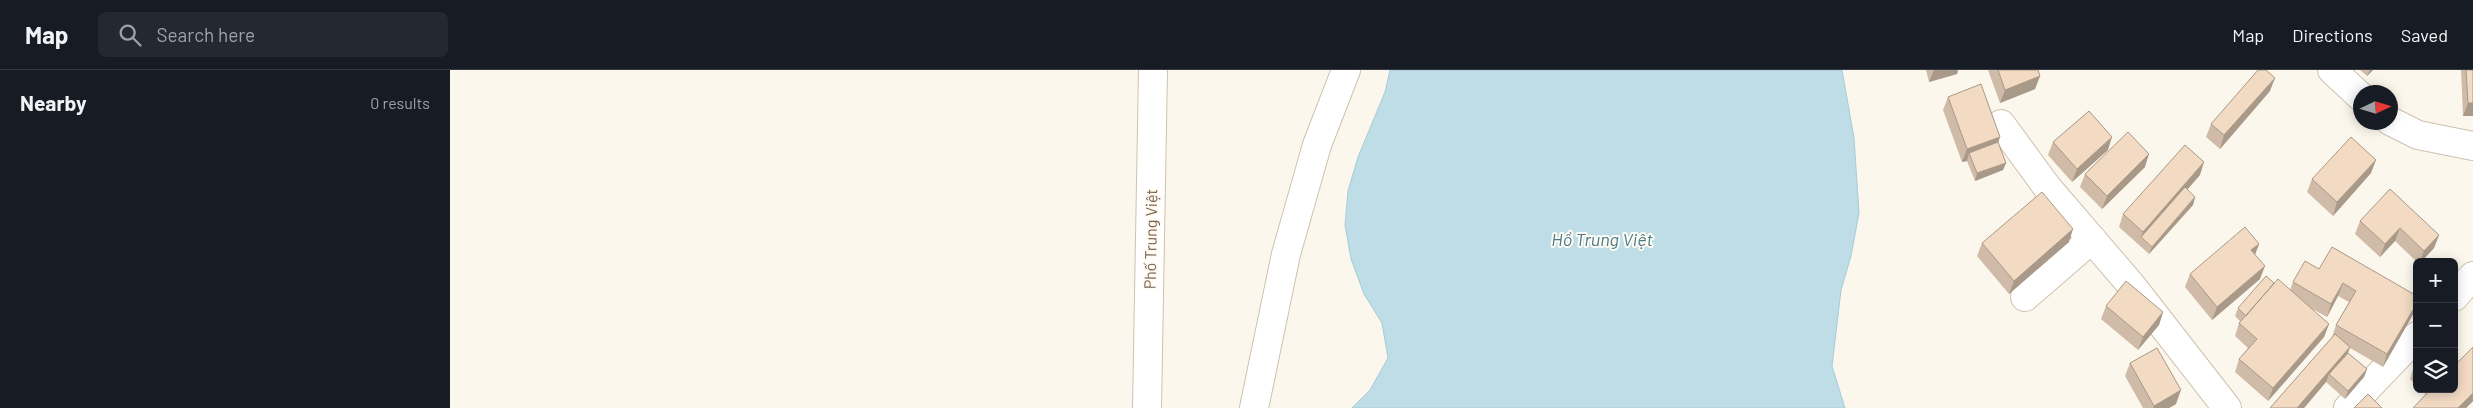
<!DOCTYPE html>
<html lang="en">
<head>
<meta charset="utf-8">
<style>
  body { margin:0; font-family:Barlow,sans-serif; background:#242831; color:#f1f3f6 }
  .controls { position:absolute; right:15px; bottom:15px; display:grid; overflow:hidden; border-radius:8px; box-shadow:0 2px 12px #0003 }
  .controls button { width:45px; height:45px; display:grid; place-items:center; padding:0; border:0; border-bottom:1px solid #363941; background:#171b24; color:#f1f3f6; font:25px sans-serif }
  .compass { position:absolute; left:1903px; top:15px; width:45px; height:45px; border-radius:50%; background:#171b24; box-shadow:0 2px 12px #0003; rotate:86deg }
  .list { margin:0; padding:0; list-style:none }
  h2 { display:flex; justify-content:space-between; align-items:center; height:65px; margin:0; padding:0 20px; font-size:21px }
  h2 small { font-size:16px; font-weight:400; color:#9ea1a6 }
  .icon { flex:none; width:28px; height:28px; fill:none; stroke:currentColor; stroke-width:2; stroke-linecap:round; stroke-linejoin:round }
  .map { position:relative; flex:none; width:2023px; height:338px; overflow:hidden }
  header { display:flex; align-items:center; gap:30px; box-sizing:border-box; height:70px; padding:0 25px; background:#171b24; border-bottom:1px solid #363941 }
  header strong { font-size:24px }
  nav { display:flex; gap:28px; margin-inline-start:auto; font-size:18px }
  .search { width:350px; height:45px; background:#242831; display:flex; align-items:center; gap:12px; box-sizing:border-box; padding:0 18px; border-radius:8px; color:#9ea1a6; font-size:19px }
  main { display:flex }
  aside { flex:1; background:#171b24 }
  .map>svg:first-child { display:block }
  .water { fill:#bfdde7; stroke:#a6ccd8 }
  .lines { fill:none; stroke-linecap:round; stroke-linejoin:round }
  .minor-casing { stroke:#cfc1b0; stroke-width:30 }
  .minor { stroke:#fff; stroke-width:28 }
  .wall { fill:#d0bba8 }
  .shaded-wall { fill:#a99988 }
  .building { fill:#f2dac3; stroke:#a99988 }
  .labels { text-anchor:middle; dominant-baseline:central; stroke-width:4; stroke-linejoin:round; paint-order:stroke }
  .street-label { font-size:16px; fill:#78614e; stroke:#fffbf2 }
  .water-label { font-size:18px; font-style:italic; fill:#477a8b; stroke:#fffbf2 }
</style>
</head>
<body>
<header>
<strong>Map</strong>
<div class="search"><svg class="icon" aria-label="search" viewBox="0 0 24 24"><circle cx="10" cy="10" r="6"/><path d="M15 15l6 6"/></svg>Search here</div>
<nav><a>Map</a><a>Directions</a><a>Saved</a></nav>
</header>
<main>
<aside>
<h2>Nearby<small>0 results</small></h2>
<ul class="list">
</ul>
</aside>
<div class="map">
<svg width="2023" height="338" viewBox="0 0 2023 338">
  <rect width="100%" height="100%" fill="#fcf7ec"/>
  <path class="water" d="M940,0H1392L1404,68L1409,143L1401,186L1391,220L1382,296L1395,338H902L920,320L938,288L932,253L914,224L901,189L895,155L898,121L908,87L935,22Z"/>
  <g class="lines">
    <g class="minor-casing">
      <path id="minor" d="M1882,0L1910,26
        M1940,51L1968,65L2023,76
        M1551,54L1597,117L1682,216L1777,338
        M1575,227L1642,169
        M2004,227L2023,206
        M697,338L703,0
        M804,338L836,184L867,75L896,0
        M1898,338L1967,266"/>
    </g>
    <use href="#minor" class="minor"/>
  </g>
  <path class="wall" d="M1476,0H1508L1507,4L1479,12Z
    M1538,0H1588L1590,6L1585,19L1550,33Z
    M1910,0H1923L1917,6Z
    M2011,0H2023V46H2013Z
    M1820,21L1770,79L1756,67L1761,54Z
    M1498,27L1548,72L1556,93L1553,100L1525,111L1517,91L1512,92L1493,40Z
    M1603,72L1658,80L1622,112L1598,85Z
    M1695,97L1652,139L1630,117L1635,104Z
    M1921,103L1883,146L1857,122L1862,109Z
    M1750,105L1737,120L1745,127L1743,135L1699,184L1669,157L1673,144Z
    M1910,151L1989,165L1984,178L1971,192H1967L1945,171L1930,187L1905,164Z
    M1619,172L1559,224L1527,186L1532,173Z
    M1809,174L1805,185L1810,209L1762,250L1735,217L1740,204Z
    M1869,199L1965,241L1933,297L1900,278L1898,283L1917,299L1914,307L1895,329L1876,312L1854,338H1820L1882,267L1886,255L1899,232L1888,226L1877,247L1859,237L1879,254L1874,267L1818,331L1785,302L1789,289L1798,278L1785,266L1789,253L1791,252L1785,246L1788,238L1824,213L1840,220L1843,212Z
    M1656,236L1713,242L1709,255L1688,280L1651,249Z
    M1680,293L1726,334L1719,338H1693L1675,306Z
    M1967,293V316L1960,309L1964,296Z
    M1971,319H2004L2023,331L2016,338H1963L1976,325Z"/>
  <path class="shaded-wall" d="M1484,0H1508L1507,4L1479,12Z
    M1920,0H1923L1917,6Z
    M1590,6L1585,19L1550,33L1555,20Z
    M1825,8L1820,21L1770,79L1774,65Z
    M2018,33H2023V46H2013Z
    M1550,67L1546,80L1519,83L1517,91L1512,92L1517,79Z
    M1662,67L1658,80L1622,112L1627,99Z
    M1699,84L1695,97L1652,139L1657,126Z
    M1926,90L1921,103L1883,146L1887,132Z
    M1754,92L1750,105L1693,169L1691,167L1693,162Z
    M1556,93L1553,100L1525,111L1527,103Z
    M1745,127L1743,135L1699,184L1702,177Z
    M1950,158L1945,171L1930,187L1935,174Z
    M1623,159L1619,172L1559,224L1564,211Z
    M1989,165L1984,178L1971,192H1970L1974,181Z
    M1809,174L1804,187L1801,180Z
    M1815,196L1810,209L1762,250L1767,237Z
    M1893,213L1888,226L1877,247L1881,234Z
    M1967,233V236L1965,241L1933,297L1937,284Z
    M1713,242L1709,255L1688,280L1693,267Z
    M1879,254L1874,267L1818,331L1823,318Z
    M1900,277L1895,290L1879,304L1876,312L1854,338H1847Z
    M1917,299L1914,307L1895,329L1898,321Z
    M1731,320L1726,334L1719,338H1703L1704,336Z
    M2023,323V331L2016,338H2008Z"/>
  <path class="building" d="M1548,0H1588L1590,6L1555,20Z
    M1808,0H1816L1825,8L1774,65L1761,54Z
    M2016,0H2023V33H2018Z
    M1531,14L1550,67L1517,79L1498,27Z
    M1639,41L1662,67L1627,99L1603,72Z
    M1678,62L1699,84L1657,126L1635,104Z
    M1901,67L1926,90L1887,132L1862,109Z
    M1548,72L1556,93L1527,103L1519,83Z
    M1735,75L1754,92L1693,162L1673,144Z
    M1735,117L1745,127L1702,177L1691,167Z
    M1940,119L1989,165L1974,181L1950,158L1935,174L1910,151Z
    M1592,122L1623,159L1564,211L1532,173Z
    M1795,157L1809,174L1801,180L1815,196L1767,237L1740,204Z
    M1882,177L1967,226V233L1937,284L1886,255L1906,221L1893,213L1881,234L1843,212L1855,191L1869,199Z
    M1816,206L1824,213L1796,246L1788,238Z
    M1828,209L1879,254L1823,318L1789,289L1807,269L1789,253Z
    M1676,211L1713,242L1693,267L1656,236Z
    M1885,264L1900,277L1847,338H1820Z
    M2023,277V323L2008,338H1963L1981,319H2004V296Z
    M1707,278L1731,320L1704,336L1680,293Z
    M1898,283L1917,299L1898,321L1879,304Z
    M1918,324L1932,338H1904Z"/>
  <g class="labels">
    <g class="street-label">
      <text transform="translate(700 169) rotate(-89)">Phố Trung Việt</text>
    </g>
    <g class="water-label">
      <text x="1152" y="169">Hồ Trung Việt</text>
    </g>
  </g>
</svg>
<div class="controls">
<button>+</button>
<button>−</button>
<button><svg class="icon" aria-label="layers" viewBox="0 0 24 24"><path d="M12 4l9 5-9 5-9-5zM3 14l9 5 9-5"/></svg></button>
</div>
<svg class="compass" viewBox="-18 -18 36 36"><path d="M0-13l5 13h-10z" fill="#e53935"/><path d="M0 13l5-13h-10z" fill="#9ea1a6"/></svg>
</div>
</main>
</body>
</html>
